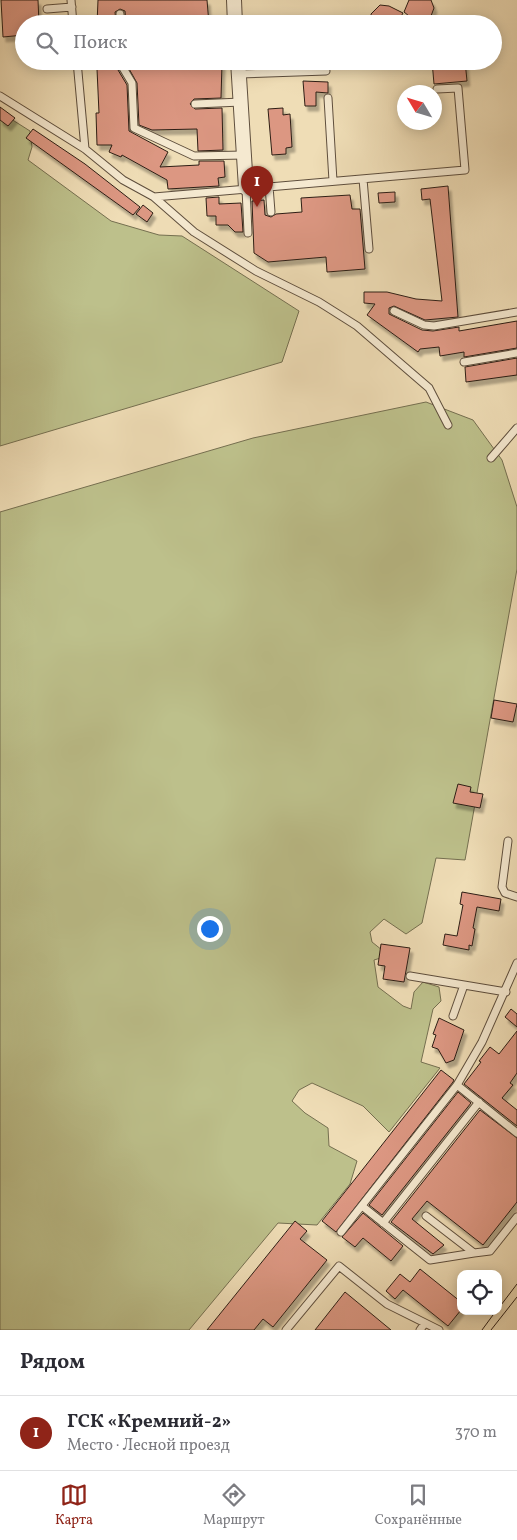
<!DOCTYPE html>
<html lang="ru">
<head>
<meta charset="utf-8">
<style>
  body { margin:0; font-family:Vollkorn,serif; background:#f7f7f7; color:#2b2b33 }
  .controls { position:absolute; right:15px; bottom:15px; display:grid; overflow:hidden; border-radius:10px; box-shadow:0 2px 12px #0003 }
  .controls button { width:45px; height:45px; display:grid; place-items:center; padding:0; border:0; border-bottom:1px solid #e1e1e2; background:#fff; color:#2b2b33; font:25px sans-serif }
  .compass { position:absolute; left:397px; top:85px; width:45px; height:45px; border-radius:50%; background:#fff; box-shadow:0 2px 12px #0003; rotate:308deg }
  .you { position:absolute; left:209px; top:928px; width:18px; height:18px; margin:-12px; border:4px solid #fff; border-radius:50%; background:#1a73e8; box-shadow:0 0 0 8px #1a73e833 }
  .badge { display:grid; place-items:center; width:32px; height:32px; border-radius:50%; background:#8f2418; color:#fff; font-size:16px; font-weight:700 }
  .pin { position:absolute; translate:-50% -41px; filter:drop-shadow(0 1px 2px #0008) }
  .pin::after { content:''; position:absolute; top:26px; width:18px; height:15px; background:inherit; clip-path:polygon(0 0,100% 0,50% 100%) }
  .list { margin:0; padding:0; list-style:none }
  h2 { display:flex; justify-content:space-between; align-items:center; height:65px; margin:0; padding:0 20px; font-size:21px }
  h2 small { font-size:16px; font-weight:400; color:#7c7c81 }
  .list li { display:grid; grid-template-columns:32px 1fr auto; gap:15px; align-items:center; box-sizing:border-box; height:75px; padding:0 20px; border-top:1px solid #e1e1e2 }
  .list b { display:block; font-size:19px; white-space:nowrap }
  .list p { margin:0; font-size:16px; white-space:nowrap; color:#7c7c81 }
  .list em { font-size:16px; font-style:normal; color:#7c7c81 }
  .icon { flex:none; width:28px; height:28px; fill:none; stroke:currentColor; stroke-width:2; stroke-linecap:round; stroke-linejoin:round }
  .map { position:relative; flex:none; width:517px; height:1330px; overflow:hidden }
  .search { position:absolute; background:#fff; box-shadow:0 2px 12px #0003; left:15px; right:15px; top:15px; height:55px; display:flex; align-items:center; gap:12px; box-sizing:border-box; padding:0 18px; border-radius:28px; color:#7c7c81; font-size:19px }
  .sheet { height:140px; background:#fff }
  nav { display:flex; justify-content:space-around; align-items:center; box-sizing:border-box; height:70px; border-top:1px solid #e1e1e2; background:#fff; font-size:14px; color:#7c7c81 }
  nav a { display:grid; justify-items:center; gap:2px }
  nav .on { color:#8f2418 }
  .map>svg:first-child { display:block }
  .green { fill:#bdc08b; stroke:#756f50 }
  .building { fill:#dc9782; stroke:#2d1e15; filter:url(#shadow) }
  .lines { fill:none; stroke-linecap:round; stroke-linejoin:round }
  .lane-casing { stroke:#5e4e3d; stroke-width:9 }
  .street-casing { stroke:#5e4e3d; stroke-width:16 }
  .lane { stroke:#f5e9d0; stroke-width:7 }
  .street { stroke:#f5e9d0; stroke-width:14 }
  .tram { stroke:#2d1e15; stroke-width:1 }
</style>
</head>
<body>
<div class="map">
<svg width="517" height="1330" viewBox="0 0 517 1330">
  <defs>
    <filter id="shadow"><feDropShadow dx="3" dy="5" stdDeviation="1" flood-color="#0004"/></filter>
  </defs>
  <rect width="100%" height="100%" fill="#efddb6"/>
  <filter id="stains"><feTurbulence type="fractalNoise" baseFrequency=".004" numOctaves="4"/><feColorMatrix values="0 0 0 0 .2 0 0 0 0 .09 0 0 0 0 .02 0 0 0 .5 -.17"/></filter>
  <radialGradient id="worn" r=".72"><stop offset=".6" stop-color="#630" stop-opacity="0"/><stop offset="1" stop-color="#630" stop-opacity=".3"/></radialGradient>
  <path class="green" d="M0,112L30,131L32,147L28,160L111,221L159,235L182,236L299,311L282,362L0,446Z
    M426,402L473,420L502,460L517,507V569L465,860L436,858L422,923L406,934L384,919L370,932L372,942L382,950L384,957L374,960L378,987L403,1006L411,1009L414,992L423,982L439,987L441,1001L433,1009L421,1062L440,1068L389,1132L363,1106L312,1083L299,1090L292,1101L305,1113L328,1128L329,1146L357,1161L350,1184L317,1225L278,1223L189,1330H0V512L253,438Z"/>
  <path class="building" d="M1,0H38L39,24H24V35L3,37Z
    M98,0H207L209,24H126L125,11L120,9L115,12L116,24H97Z
    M409,0H431L434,8L431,16L423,21L414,20L404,12Z
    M380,5L389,6L403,13L397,24H372L371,14Z
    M102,61H118V70L127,85L129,131L168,152L160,167L199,165V161H224L225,177L218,178L219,186L168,189L167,180L122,155L121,157L109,152L112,145H97L96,113H99L97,69H103Z
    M128,61H207V64H222L221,98L194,99L190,104L195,109L222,108L223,150L198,151L197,129L152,130L139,125L137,83L128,67Z
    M432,61H465L467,81L434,84Z
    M303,81L328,82V93L316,92V106H305Z
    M0,107L15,118L8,126L0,120Z
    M283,108V115L290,114L292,147L286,148V154L272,155L268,109Z
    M33,129L85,164L140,207L133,215L26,138Z
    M448,186L458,317L425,320L394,306L389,308V314L422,330L433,331L459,327V331L517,321V348L464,357V352L440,356L439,347L420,349L418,352L367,315L375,304L364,303V292H387L416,299L442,301L430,199L422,200L421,189Z
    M395,192V202L379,203L378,193Z
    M350,195L352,209H360L365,269L327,272L326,257L268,262L254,253L252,201L264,200L265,215L271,217L276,214L302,212L301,198Z
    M219,197V204L241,203L243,232H235L228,225H216V216H207L206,198Z
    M143,205L153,213L147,222L136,214Z
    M517,358V375L466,382L465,367Z
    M494,700L517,704L513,722L491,718Z
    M458,784L471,787L470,792L483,794L480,808L453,803Z
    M462,892L501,899L499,911L477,907L473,928L475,929L472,946L469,945V950L443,945L445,934L457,936L463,905L460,904Z
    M381,944L410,948L404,982L383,979L385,966L378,965Z
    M511,1009L517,1014V1027L505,1017Z
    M439,1018L464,1030L454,1060L446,1063L438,1049L432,1047L436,1035L433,1034Z
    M517,1031V1073L510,1083L513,1085L502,1098L517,1110V1126L464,1084L481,1062L479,1061L490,1047L499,1054Z
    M441,1070L454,1080L453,1082L336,1232L322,1221Z
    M458,1092L471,1103L382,1215L369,1205Z
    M480,1110L517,1138V1202L483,1245L427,1201L412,1219L444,1245L433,1254L391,1222Z
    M363,1213L403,1246L391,1261L363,1238L355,1247L342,1237Z
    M295,1221L307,1231L300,1239L327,1260L273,1327L263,1319L254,1330H207Z
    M420,1269L461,1302V1310L448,1326L403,1290L395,1299L386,1291L400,1274L410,1282Z
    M345,1292L391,1330H315Z"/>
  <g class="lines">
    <g class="lane-casing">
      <path id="lane" d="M71,0L73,24
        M47,9L72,7
        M120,14L121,24
        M77,61L85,149
        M123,61V68L132,83L134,128L194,156L244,155
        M239,74L326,71
        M0,96L85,149L123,180L154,197L465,170L458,88L437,89
        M328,98L333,181
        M195,104L241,102
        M363,179L369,249
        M269,186L271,212
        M246,188L248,233
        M154,197L194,232L256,271L319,302L357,326L429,388L448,425
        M394,311L424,325L434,326L517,312
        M464,362L517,353
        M491,458L517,428
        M508,841L502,887L505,893L517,897
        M410,976L506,992
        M453,1016L464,985
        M457,1085L517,1133
        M362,1206L430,1260L474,1253
        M426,1216L474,1253L490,1251L517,1217
        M383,1223L479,1102
        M341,1232L457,1085L482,1042L517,963
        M286,1330L339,1266L387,1304L439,1330
        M420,1330L425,1323"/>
    </g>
    <g class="street-casing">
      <path id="street" d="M234,0L235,24
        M238,61L246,188"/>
    </g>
    <use href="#lane" class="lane"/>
    <use href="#street" class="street"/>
    <path class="tram" d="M498,1309L517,1284
      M482,1330L493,1315
      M491,1330L517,1297"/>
  </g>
  <rect width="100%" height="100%" filter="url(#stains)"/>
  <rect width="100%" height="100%" fill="url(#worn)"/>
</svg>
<div class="controls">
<button><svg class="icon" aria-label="locate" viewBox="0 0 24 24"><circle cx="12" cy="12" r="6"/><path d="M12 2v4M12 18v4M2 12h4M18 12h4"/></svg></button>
</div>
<svg class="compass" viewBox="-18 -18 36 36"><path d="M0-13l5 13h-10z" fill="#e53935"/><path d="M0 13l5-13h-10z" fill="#7c7c81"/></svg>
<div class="you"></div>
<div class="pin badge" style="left:257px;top:207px">1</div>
<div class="search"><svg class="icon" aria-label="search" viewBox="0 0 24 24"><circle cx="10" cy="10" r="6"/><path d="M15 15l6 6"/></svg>Поиск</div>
</div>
<section class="sheet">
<h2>Рядом<small></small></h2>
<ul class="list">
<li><span class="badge">1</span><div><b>ГСК «Кремний-2»</b><p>Место · Лесной проезд</p></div><em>370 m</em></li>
</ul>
</section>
<nav>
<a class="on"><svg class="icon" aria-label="map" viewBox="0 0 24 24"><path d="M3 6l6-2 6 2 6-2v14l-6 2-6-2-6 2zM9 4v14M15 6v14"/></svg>Карта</a>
<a><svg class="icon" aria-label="directions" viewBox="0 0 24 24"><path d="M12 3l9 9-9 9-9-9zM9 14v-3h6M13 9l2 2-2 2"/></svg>Маршрут</a>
<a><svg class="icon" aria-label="saved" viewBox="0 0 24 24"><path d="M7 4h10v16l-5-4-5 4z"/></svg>Сохранённые</a>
</nav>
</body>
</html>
